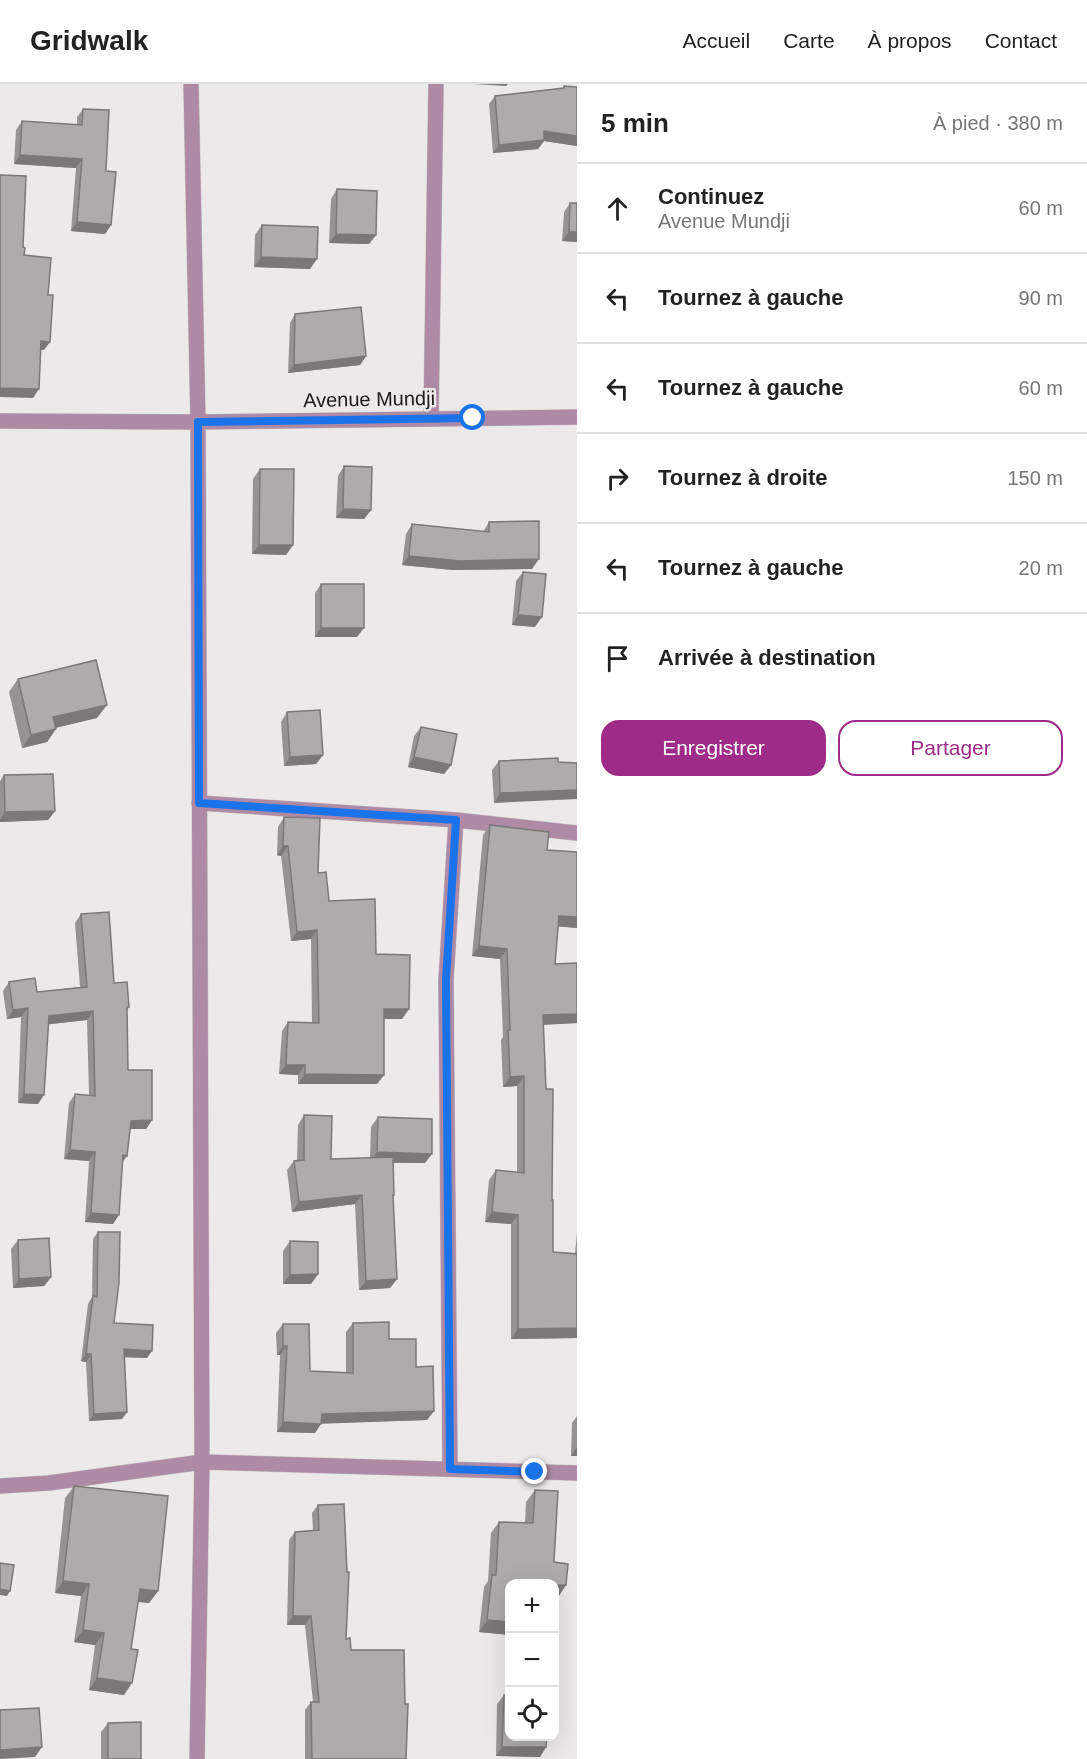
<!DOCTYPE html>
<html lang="fr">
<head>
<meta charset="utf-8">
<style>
  body { margin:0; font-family:Arial,sans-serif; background:#f2f2f2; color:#222 }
  .controls { position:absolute; right:18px; bottom:18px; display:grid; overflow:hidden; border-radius:12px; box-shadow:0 6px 24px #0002 }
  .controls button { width:54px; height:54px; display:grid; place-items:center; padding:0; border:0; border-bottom:2px solid #e0e0e0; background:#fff; color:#222; font:30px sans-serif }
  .stop { position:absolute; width:18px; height:18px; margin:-14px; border:4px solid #1a73e8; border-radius:50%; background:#fff }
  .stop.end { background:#1a73e8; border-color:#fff; box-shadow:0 2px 6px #0008 }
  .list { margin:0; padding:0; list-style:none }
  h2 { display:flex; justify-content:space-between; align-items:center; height:78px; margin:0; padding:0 24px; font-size:26px }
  h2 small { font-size:20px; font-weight:400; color:#767676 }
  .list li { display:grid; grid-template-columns:39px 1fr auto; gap:18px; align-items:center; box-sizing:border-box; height:90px; padding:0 24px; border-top:2px solid #e0e0e0 }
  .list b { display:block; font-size:22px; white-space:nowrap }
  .list p { margin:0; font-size:20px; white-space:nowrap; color:#767676 }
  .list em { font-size:20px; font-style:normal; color:#767676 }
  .actions { display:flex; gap:12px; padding:18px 24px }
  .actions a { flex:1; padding:14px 0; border:2px solid #9d2b87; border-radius:18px; text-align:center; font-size:21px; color:#9d2b87 }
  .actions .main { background:#9d2b87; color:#fff }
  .icon { flex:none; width:33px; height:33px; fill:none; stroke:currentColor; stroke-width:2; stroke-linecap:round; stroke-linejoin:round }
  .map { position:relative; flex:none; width:577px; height:1675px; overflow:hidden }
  header { display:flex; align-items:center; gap:36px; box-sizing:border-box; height:84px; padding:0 30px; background:#fff; border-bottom:2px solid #e0e0e0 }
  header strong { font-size:28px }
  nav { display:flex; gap:33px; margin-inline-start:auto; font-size:21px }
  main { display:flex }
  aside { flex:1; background:#fff }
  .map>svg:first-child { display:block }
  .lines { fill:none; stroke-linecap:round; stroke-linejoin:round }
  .minor-casing { stroke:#c6c4c5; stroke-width:16 }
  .tertiary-casing { stroke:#c6c4c5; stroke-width:16 }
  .minor { stroke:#ae8aa4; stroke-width:15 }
  .tertiary { stroke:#ae8aa4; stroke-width:15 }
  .wall { fill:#969395 }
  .shaded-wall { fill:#7a7879 }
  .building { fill:#aeabad; stroke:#7a7879; stroke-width:1.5 }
  .route { stroke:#1a73e8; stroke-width:8 }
  .labels { text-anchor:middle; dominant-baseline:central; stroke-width:5; stroke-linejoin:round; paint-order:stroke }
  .street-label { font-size:20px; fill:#1b191a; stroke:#ece9eb }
</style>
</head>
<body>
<header>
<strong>Gridwalk</strong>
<nav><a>Accueil</a><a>Carte</a><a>À propos</a><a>Contact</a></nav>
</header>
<main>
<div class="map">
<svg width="577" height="1675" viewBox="0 0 577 1675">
  <rect width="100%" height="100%" fill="#ece9eb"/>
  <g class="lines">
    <g class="minor-casing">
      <path id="minor" d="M431,335L436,0
        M199,719L456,736L577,749
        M450,1385L446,896L456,736
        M0,1402L49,1399L202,1378L577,1389"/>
    </g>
    <g class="tertiary-casing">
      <path id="tertiary" d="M191,0L198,338L202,1378L197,1675
        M0,337L198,338L577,333"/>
    </g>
    <use href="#minor" class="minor"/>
    <use href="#tertiary" class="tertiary"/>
  </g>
  <path class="wall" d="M564,2L577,3V62L544,57L538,65L493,69L489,20L495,12L563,4Z
    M83,25L106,87L111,141L105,150L71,147L76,84L14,80L16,46L22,37L77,41V33Z
    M337,105L376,151L369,160L329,159L331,115Z
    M570,119H577V158L562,157L564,128Z
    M262,141L310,185L254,183L255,151Z
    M295,230L366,272L360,281L288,289L290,239Z
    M344,382L371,426L364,435L336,434L338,392Z
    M260,385L293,461L286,471L252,470L253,395Z
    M489,438L532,485L453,486L402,481L406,450L412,440L483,448Z
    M523,488L535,543L512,541L516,497Z
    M321,500L357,553H315V509Z
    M18,595L97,634L56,644L47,658L22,664L9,608Z
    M287,628L323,671L316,680L284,682L281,638Z
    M421,643L451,681L444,690L408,683L414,652Z
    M558,674L494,719L492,686L499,677Z
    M4,691L55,727L48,736L0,738V697Z
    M284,733L318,789L329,817L376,870L409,925L402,935H384V991L377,1000H298V991L279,990L282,947L288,938L312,939L311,855L291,857L281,772L277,771L278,743Z
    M490,741L547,766L577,768V844L558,842L555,880L577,879V939L543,941L552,1116L553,1168L575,1169L577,1149V1254L511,1255V1140L485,1138L489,1096L496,1086L517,1088V1002L503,1003L501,956L503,953L500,875L472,872L483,751Z
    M81,830L114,899L129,923L127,927L128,986L152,1036L146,1045H130L122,1079L113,1140L85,1138L89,1077L64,1075L69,1019L75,1010L89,1011L87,936L49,940L38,1020L18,1019L21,933L7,935L3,907L9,898L37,908L80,903L75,839Z
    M304,1031L331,1075L370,1074L371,1043L378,1033L425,1079H393L394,1111L393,1114L397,1195L390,1204L359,1206L355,1120L292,1128L287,1086L294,1077L297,1076L298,1041Z
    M98,1148L114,1239L147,1274L124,1273L127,1328L122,1335L89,1337L86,1278L81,1277L88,1220L92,1213L93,1155Z
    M18,1156L51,1193L44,1202L13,1204L11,1165Z
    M290,1157L318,1190L311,1200H283V1167Z
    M353,1239L389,1255L416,1283L434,1327L427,1336L321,1339L315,1349L277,1348L280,1271H277L276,1249L283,1240L310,1287L346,1289V1248Z
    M577,1332V1372H571L572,1339Z
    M74,1402L158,1507L149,1519L138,1518L124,1611L89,1606L95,1561L74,1558L81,1512L55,1509L65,1414Z
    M535,1406L554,1478L566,1501L558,1513H555V1500H510V1551L479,1548L484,1503L488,1497L491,1449L499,1438L525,1439L526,1418Z
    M318,1421L346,1555L351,1566L406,1675H305V1626L311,1618H313L305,1541H287L289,1456L295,1448L313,1447L312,1429Z
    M504,1611L546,1663L540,1673L496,1672L497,1620Z
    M108,1639L141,1675H101V1648Z"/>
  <path class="shaded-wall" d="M474,0H508L506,2Z
    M544,47L577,52V62L544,57L538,65L493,69L499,61Z
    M20,71L82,75L76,84L14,80Z
    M77,138L111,141L105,150L71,147Z
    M569,148H577V158L562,157Z
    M336,150L376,151L369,160L329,159Z
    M261,173L317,175L310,185L254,183Z
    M41,257L50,258L44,266H35Z
    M366,272L360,281L288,289L294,281Z
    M0,304L39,305L33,314L0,313Z
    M343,425L371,426L364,435L336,434Z
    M259,461H293L286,471L252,470Z
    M409,472L539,475L532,485L453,486L402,481Z
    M518,531L542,533L535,543L512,541Z
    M321,544H364L357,553H315Z
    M107,621L97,634L44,646L53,633Z
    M56,645L47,658L22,664L31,651Z
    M323,671L316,680L284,682L290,673Z
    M414,673L451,681L444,690L408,683Z
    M577,706V715L494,719L500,709Z
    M55,727L48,736L0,738V736L5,728Z
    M283,762H288L281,772L277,771Z
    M559,832L577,833V844L552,842Z
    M317,846L311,855L291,857L297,848Z
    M479,862L507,865L500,875L472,872Z
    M28,924L21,933L7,935L13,926Z
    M384,925H409L402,935H378Z
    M93,927L87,936L43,941L49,932Z
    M577,930V939L536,941L543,931Z
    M286,981H305L298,991L279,990Z
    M305,990L384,991L377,1000H298Z
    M524,992L517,1002L503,1003L510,993Z
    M24,1010L44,1011L38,1020L18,1019Z
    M152,1036L146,1045H125L131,1037Z
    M70,1066L95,1068L89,1077L64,1075Z
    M377,1068L432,1070L425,1079L370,1078Z
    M123,1071L127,1072L121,1080Z
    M362,1111L355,1120L292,1128L299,1118Z
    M492,1128L518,1131L511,1140L485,1138Z
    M91,1129L119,1131L113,1140L85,1138Z
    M318,1190L311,1200H283L290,1191Z
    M51,1193L44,1202L13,1204L19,1195Z
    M397,1195L390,1204L359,1206L366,1197Z
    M577,1244V1254L511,1255L518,1245Z
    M283,1262H287L280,1271H277Z
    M124,1265L152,1267L147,1274L119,1273Z
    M86,1270H91L86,1278L81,1277Z
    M434,1327L427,1336L315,1340L322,1330Z
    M127,1328L122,1335L89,1337L94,1330Z
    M283,1338L321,1340L315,1349L277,1348Z
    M577,1363V1372H571Z
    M63,1497L89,1500L81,1512L55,1509Z
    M555,1501H566L558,1513H555Z
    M0,1505L10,1507L7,1512L0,1511Z
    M140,1505L158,1507L149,1519L131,1517Z
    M293,1532H311L305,1541H287Z
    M487,1536L510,1538V1551L479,1548Z
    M83,1546L104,1549L95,1561L74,1558Z
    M97,1594L132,1599L124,1611L89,1606Z
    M42,1663L35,1673L0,1675V1666Z
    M502,1663H546L540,1673L496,1672Z"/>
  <path class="building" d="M564,2L577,3V52L544,47V56L499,61L495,12L564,4Z
    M83,25L109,26L106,87L116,88L111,141L77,138L82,75L20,71L22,37L82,41Z
    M0,91L26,92L23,163L25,164L24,171L51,174L48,211H53L50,258L41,257L39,305L0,304Z
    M337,105L377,107L376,151L336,150Z
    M570,119H577V148H569Z
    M262,141L318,143L317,175L261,173Z
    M361,223L366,272L294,281L295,230Z
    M344,382L372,383L371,426L343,425Z
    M260,385H294L293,461H259Z
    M539,437V475L460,477L409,472L412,440L489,448V438Z
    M523,488L546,490L542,533L518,531Z
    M321,500H364V544H321Z
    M96,576L107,621L53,633L56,645L31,651L18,595Z
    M320,626L323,671L290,673L287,628Z
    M421,643L457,650L451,681L414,673Z
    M558,674V678L577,679V706L500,709L499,677Z
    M53,690L55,727L5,728L4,691Z
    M284,733L320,734L318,789L326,788L329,817L375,815L376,870L410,871L409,925H384V991L305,990V981H286L288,938L319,939L317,846L297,848L288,762H283Z
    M490,741L549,748L547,766L577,768V833L559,832L555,880L577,879V930L543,931L546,1005H553L552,1116H553V1168L577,1170V1244L518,1245V1131L492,1128L496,1086L524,1089V992L510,993L508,946H510L507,865L479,862Z
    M109,828L114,899L127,898L129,923H127L128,986H152V1036L131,1037L127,1072L123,1071L119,1131L91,1129L95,1068L70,1066L75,1010L95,1012L93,927L49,932L44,1011L24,1010L28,924L13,926L9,898L35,894L37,908L87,903L81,830Z
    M304,1031L332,1032L331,1075L393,1073L394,1111H393L397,1195L366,1197L362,1111L299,1118L294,1077L304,1076Z
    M378,1033L432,1035V1070L377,1068Z
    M98,1148H120L119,1198L114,1239L153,1241L152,1267L124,1265L127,1328L94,1330L91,1270H86L93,1212L97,1213Z
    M49,1154L51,1193L19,1195L18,1156Z
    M290,1157L318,1158V1190L290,1191Z
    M389,1238V1255H416V1283L433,1282L434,1327L322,1330L321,1340L283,1338L287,1262H283V1240H309L310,1287L353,1289V1239Z
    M74,1402L168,1412L158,1507L140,1505L131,1565L138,1566L132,1599L97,1594L104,1549L83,1546L89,1500L63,1497Z
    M535,1406L558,1407L554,1478L568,1480L566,1501H555V1500H510V1538L487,1536L492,1491H496L499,1438L533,1439Z
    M344,1420L347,1488H349L346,1555L350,1554L351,1566H404L405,1620H408L406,1675H312L311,1618H319L311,1532H293L295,1448L319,1446L318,1421Z
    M0,1479L14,1481L10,1507L0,1505Z
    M504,1611H510V1653H547L546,1663H502Z
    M39,1624L42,1663L0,1666V1626Z
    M141,1638V1675H108V1639Z"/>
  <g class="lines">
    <path class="route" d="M473,334L198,338L199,719L456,736L446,896L450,1385L535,1388"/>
  </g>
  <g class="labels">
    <g class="street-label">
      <text transform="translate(369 315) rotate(-1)">Avenue Mundji</text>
    </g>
  </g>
</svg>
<div class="controls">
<button>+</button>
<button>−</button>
<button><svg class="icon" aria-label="locate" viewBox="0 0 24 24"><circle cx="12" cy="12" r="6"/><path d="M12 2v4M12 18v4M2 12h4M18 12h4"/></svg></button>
</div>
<div class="stop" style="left:473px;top:334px"></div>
<div class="stop end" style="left:535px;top:1388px"></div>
</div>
<aside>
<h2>5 min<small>À pied · 380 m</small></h2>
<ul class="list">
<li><svg class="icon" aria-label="ahead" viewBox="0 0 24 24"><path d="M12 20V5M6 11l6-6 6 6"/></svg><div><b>Continuez</b><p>Avenue Mundji</p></div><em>60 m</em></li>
<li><svg class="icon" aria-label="left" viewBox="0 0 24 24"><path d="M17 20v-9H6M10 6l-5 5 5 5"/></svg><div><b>Tournez à gauche</b></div><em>90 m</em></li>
<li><svg class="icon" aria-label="left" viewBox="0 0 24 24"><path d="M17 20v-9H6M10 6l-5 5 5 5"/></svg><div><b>Tournez à gauche</b></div><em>60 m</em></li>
<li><svg class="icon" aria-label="right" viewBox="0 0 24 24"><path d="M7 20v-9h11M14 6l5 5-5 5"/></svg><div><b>Tournez à droite</b></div><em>150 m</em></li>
<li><svg class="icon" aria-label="left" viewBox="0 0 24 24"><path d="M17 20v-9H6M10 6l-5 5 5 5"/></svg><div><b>Tournez à gauche</b></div><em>20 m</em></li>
<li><svg class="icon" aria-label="arrive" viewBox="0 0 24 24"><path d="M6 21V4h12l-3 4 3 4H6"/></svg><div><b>Arrivée à destination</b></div></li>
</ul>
<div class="actions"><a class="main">Enregistrer</a><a>Partager</a></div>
</aside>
</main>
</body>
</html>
